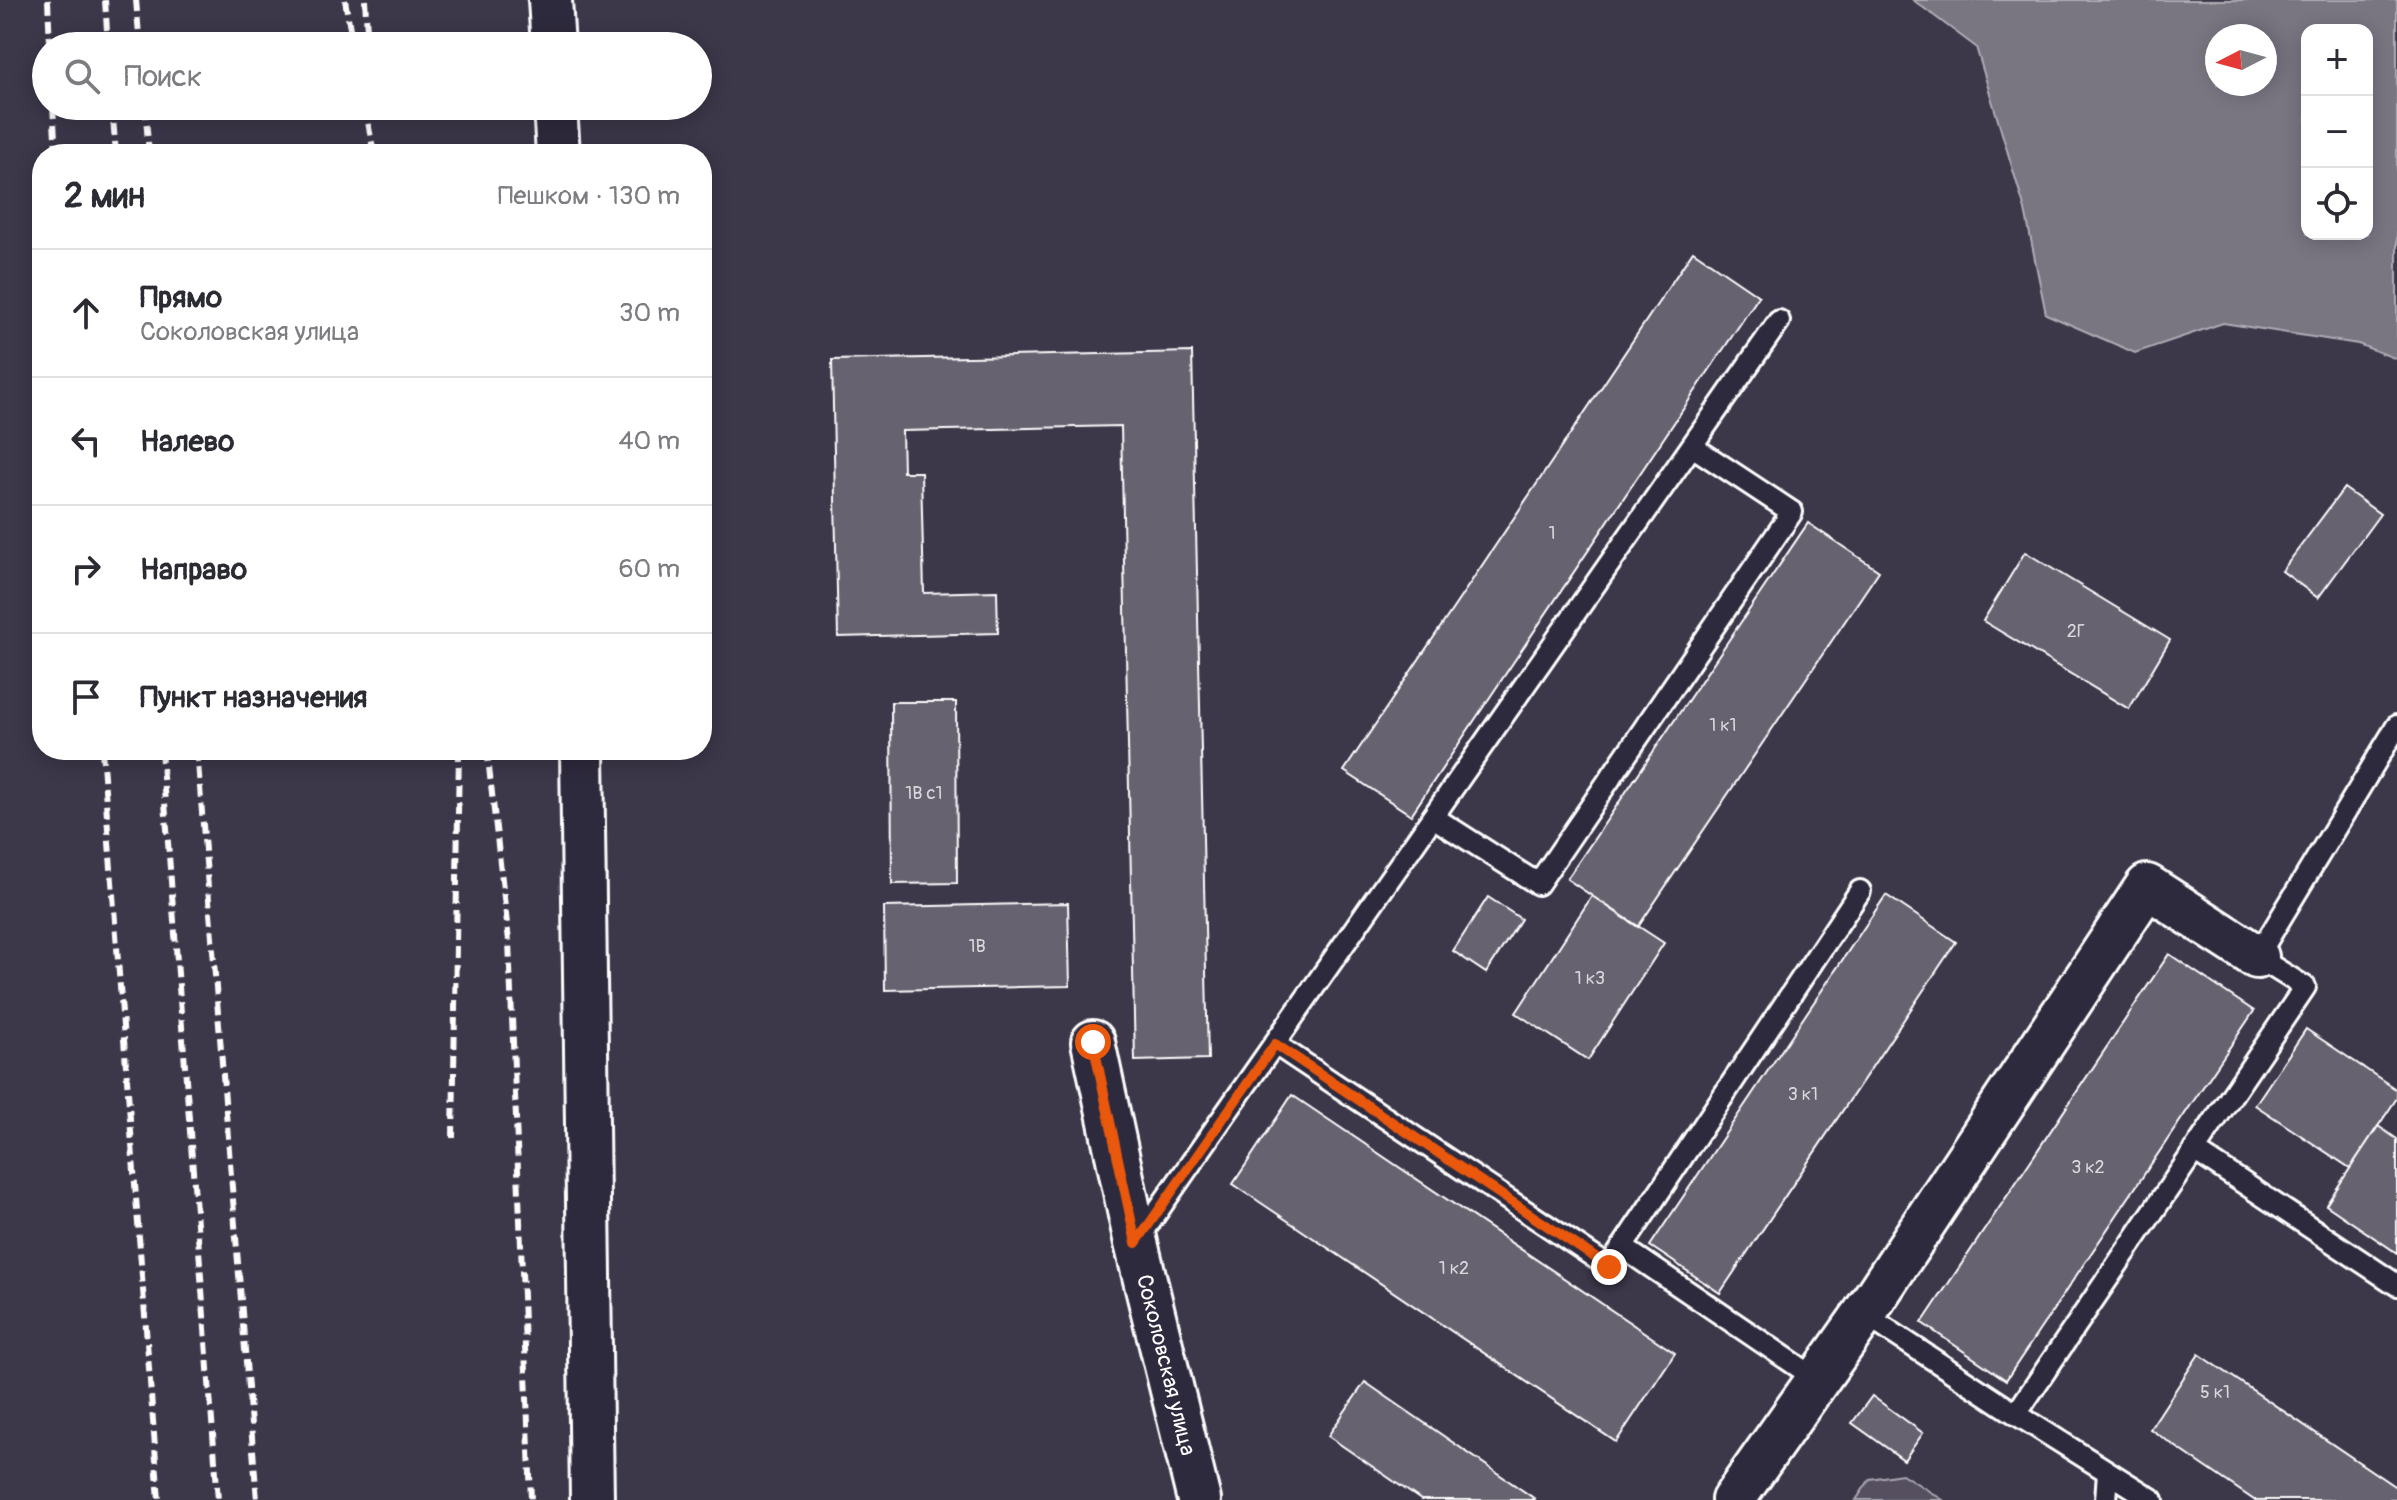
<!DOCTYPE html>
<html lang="ru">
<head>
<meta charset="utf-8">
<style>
  body { margin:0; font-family:Pangolin,sans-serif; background:#f7f7f7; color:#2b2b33 }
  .controls { position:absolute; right:24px; top:24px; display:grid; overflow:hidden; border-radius:16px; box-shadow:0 4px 20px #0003 }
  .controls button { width:72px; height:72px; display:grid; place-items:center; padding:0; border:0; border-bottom:2px solid #e1e1e2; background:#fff; color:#2b2b33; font:40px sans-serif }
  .compass { position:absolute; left:2205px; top:24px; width:72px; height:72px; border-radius:50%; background:#fff; box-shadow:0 4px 20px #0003; rotate:264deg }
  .stop { position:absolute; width:24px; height:24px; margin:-18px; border:6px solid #ea580c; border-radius:50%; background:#fff }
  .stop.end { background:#ea580c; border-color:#fff; box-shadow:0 2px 8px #0008 }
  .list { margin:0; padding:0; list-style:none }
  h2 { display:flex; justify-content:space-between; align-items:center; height:104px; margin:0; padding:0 32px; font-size:34px }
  h2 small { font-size:26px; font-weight:400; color:#7c7c81 }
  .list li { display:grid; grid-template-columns:52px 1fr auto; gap:24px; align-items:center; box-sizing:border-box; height:128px; padding:0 32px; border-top:2px solid #e1e1e2 }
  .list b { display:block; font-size:30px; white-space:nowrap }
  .list p { margin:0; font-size:26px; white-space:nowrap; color:#7c7c81 }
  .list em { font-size:26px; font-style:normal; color:#7c7c81 }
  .icon { flex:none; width:44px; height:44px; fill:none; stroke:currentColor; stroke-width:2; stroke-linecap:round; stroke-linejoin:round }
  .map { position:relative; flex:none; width:2397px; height:1500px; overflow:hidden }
  .search { position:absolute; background:#fff; box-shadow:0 4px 20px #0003; left:32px; top:32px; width:680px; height:88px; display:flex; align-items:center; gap:20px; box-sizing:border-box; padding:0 28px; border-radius:44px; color:#7c7c81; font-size:30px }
  .panel { position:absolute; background:#fff; box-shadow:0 4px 20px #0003; left:32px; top:144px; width:680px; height:616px; border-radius:32px }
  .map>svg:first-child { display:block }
  .green { fill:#555060; stroke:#aaa8b0; stroke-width:2 }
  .water { fill:#797682; stroke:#afadb4; stroke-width:2; fill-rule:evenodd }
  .building { fill:#666270; stroke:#fff; stroke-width:2 }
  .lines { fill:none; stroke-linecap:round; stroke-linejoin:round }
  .service-casing { stroke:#fff; stroke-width:26 }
  .minor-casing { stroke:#fff; stroke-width:48 }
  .service { stroke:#2f2a3d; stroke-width:20 }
  .minor { stroke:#2f2a3d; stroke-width:42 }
  .rail { stroke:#fff; stroke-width:6; stroke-dasharray:12 6; stroke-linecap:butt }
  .route { stroke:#ea580c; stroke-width:10 }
  .labels { text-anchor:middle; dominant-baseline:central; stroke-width:7; stroke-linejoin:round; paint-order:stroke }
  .number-label { font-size:18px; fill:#d9d8db }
  .street-label { font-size:22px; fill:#fff; stroke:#2f2a3d }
</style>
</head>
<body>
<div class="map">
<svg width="2397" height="1500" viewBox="0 0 2397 1500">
  <rect width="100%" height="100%" fill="#3c3749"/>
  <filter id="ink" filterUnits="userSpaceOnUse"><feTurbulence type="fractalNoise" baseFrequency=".0125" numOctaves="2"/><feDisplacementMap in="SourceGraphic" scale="16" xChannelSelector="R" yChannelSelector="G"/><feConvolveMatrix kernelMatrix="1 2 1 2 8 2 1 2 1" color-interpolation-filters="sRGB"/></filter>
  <g filter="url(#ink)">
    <path class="green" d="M1902,1474L1943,1500H1856L1870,1479Z"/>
    <path class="water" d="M1913,0H2397V359L2358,344L2223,323L2135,353L2046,314L2025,210L1976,47ZM2307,30H2367V234H2307ZM2217,36H2265V84H2217Z"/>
    <path class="building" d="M1693,251L1759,296L1411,815L1344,771Z
      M1192,352L1208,1059L1135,1061L1121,426L902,431L903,472H921L924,593L997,591L998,633L838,637L832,360Z
      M2344,488L2380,514L2318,598L2282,571Z
      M1808,523L1879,571L1638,927L1567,879Z
      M2025,552L2170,640L2129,709L1983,621Z
      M891,702H956L957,883L892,884Z
      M1886,895L1956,942L1720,1293L1650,1246Z
      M1592,896L1664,943L1588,1060L1516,1013Z
      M1488,897L1521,919L1486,973L1453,951Z
      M1068,903L1070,986L885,990L884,907Z
      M2169,954L2254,1011L2006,1380L1922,1323Z
      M2306,1029L2397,1090V1098L2350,1168L2255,1105Z
      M1292,1095L1675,1353L1616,1442L1233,1184Z
      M2378,1126L2397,1139V1253L2326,1205Z
      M2199,1354L2397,1488V1500H2254L2150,1429Z
      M1365,1382L1535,1499L1534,1500H1421L1328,1436Z
      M1872,1396L1923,1433L1904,1460L1852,1423Z"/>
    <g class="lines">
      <g class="service-casing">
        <path id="service" d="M1433,817L1538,884L1792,512L1692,446
          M1275,1044L1609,1267L1860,891
          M2194,1150L2397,1285
          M1138,1239L1779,321
          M1622,1247L1818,1380
          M1864,1314L2016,1414L2305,987L2257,957L2397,726
          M2016,1414L2153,1500
          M2106,1500L2108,1472"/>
      </g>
      <g class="minor-casing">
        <path id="minor" d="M550,0L553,46
          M555,106L558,154
          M582,750L592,1500
          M1093,1042L1136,1243L1199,1500
          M1733,1500L1864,1314L2147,886L2257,957"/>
      </g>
      <use href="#service" class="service"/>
      <use href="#minor" class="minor"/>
      <path class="rail" d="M48,0L50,46
        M105,0L108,46
        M136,0L140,46
        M345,0L353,46
        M365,0L368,46
        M53,106L56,154
        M112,106L116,154
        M145,106L149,154
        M365,106L374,154
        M102,750L159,1500
        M161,750L218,1500
        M197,750L257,1500
        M487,750L509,941L531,1500
        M453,1138L459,750"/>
    </g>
  </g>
  <g class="lines" filter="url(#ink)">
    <path class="route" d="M1093,1042L1136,1243L1275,1044L1609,1267"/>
  </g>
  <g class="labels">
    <g class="number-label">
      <text x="1552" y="533">1</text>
      <text x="2076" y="631">2Г</text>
      <text x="1723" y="725">1 к1</text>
      <text x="924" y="793">1В с1</text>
      <text x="977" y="946">1В</text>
      <text x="1590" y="978">1 к3</text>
      <text x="1803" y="1094">3 к1</text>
      <text x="2088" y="1167">3 к2</text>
      <text x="1454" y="1268">1 к2</text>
      <text x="2215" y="1392">5 к1</text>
    </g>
    <g class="street-label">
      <text transform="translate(1166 1365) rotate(76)">Соколовская улица</text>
    </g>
  </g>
</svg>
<div class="controls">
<button>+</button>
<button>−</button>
<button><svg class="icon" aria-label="locate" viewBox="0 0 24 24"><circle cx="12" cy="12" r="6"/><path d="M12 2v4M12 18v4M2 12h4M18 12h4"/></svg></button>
</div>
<svg class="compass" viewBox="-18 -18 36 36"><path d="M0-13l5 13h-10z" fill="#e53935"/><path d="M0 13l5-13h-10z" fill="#7c7c81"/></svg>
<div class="stop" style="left:1093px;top:1042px"></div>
<div class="stop end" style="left:1609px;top:1267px"></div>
<div class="search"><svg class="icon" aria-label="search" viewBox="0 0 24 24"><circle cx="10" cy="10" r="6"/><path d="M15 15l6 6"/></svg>Поиск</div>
<section class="panel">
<h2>2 мин<small>Пешком · 130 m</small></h2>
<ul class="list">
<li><svg class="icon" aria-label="ahead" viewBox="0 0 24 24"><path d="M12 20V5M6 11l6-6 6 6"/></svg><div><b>Прямо</b><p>Соколовская улица</p></div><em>30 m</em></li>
<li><svg class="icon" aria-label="left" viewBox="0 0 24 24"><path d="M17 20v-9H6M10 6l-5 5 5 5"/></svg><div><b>Налево</b></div><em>40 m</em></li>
<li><svg class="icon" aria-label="right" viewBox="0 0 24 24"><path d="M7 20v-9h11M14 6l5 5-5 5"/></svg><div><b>Направо</b></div><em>60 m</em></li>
<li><svg class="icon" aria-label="arrive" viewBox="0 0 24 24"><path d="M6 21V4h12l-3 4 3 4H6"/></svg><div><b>Пункт назначения</b></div></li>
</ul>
</section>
</div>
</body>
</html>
